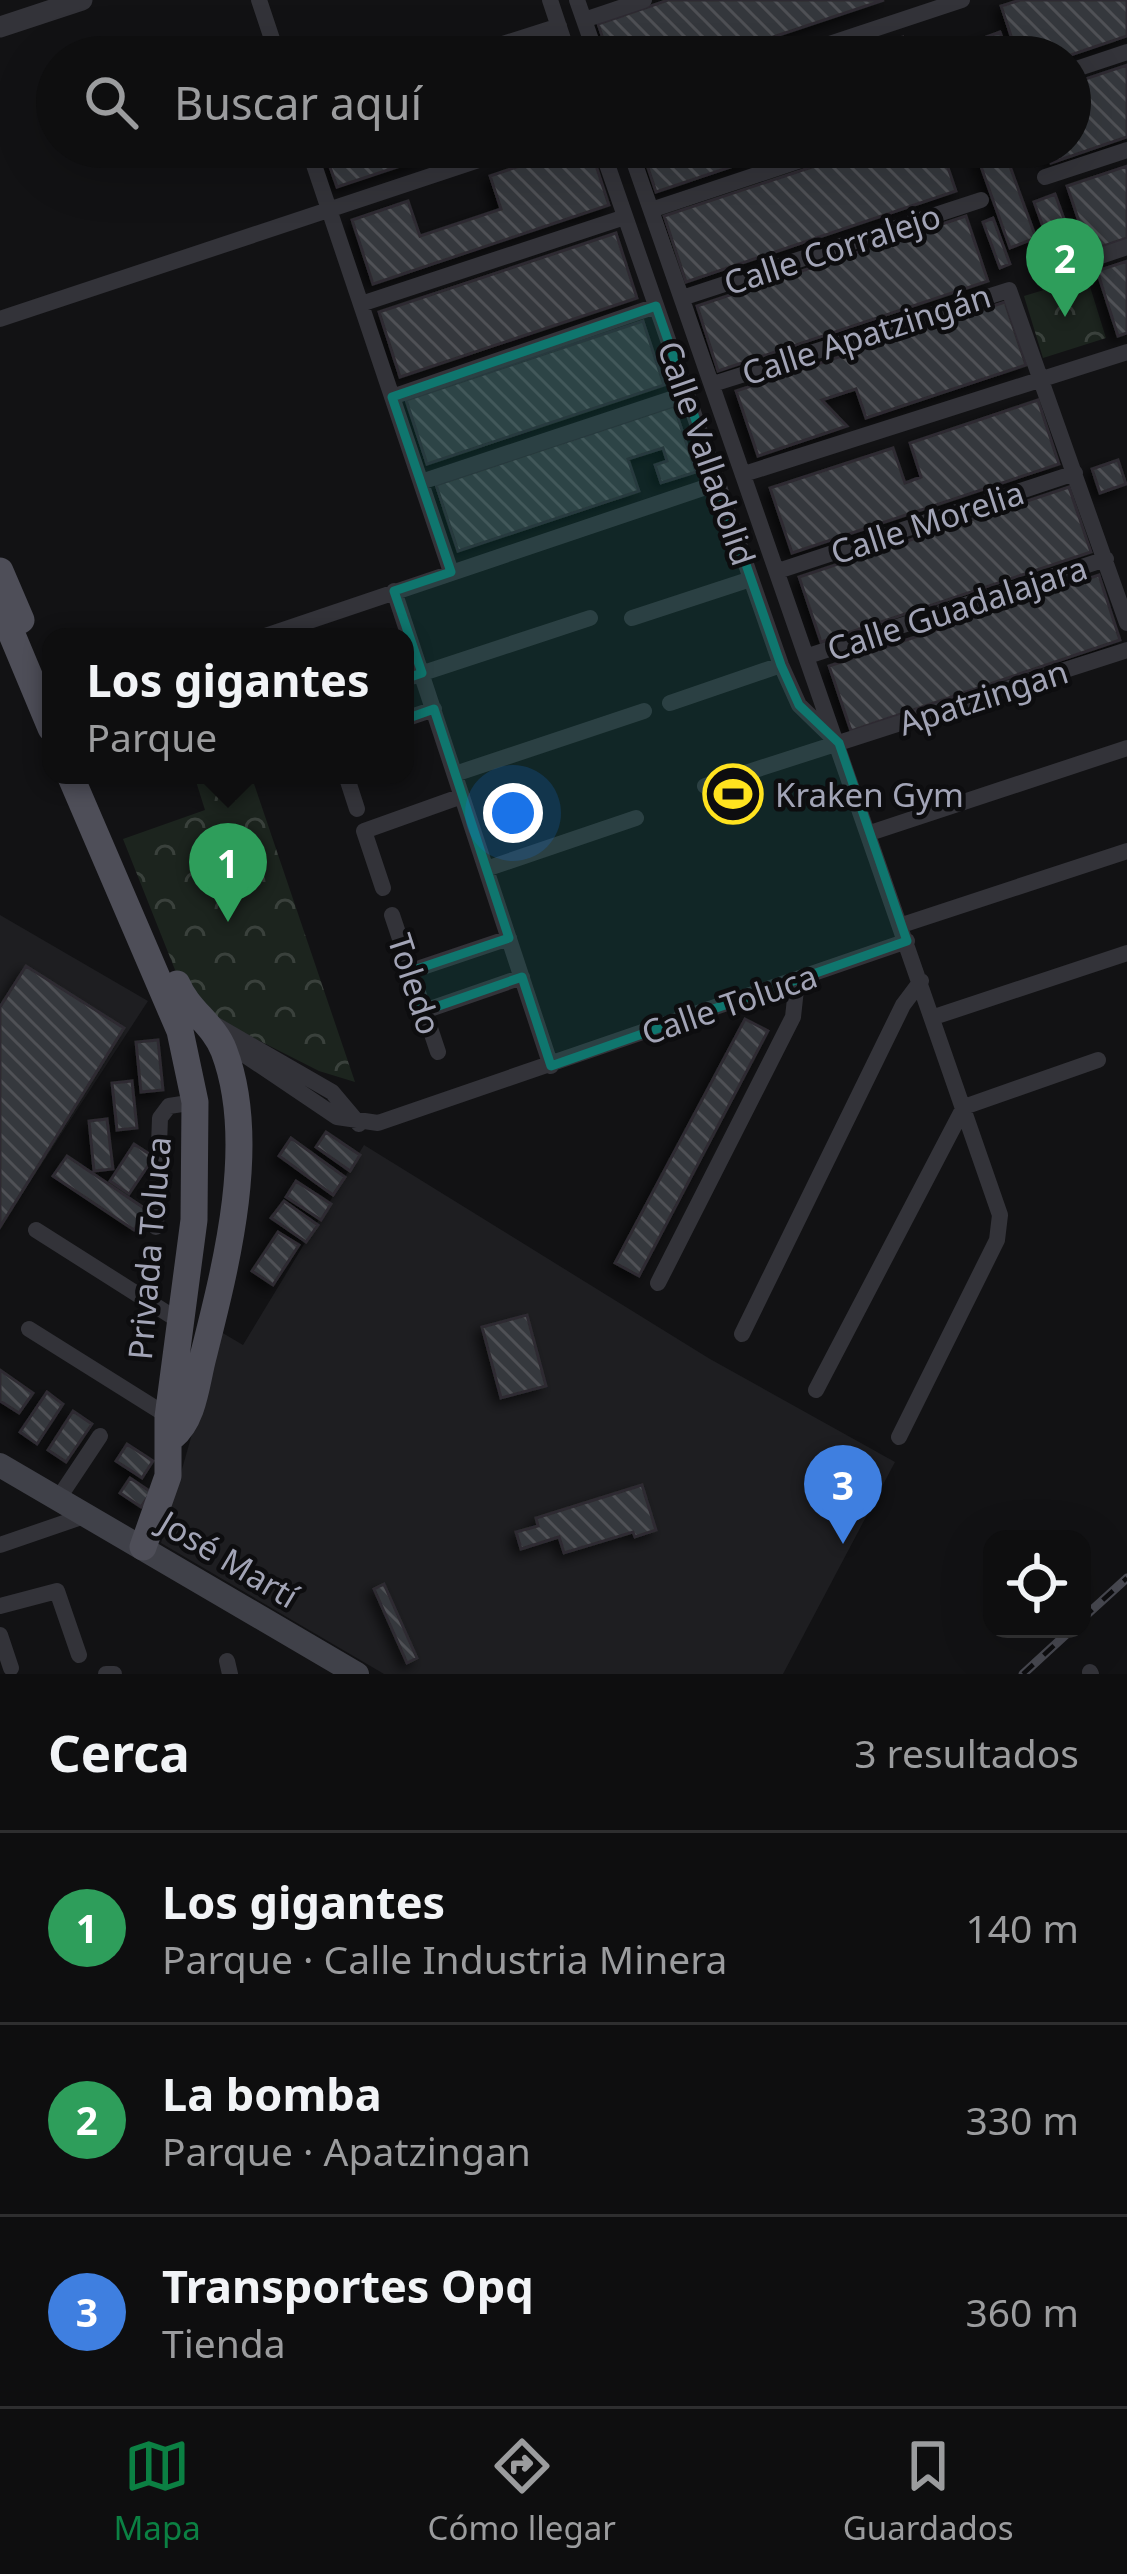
<!DOCTYPE html>
<html lang="es">
<head>
<meta charset="utf-8">
<style>
  body { margin:0; font-family:"Noto Sans",sans-serif; background:#1c1c1d; color:#f1f3f6 }
  .controls { position:absolute; right:36px; bottom:36px; display:grid; overflow:hidden; border-radius:24px; box-shadow:0 12px 48px #0002 }
  .controls button { width:108px; height:108px; display:grid; place-items:center; padding:0; border:0; border-bottom:3px solid #2e2e2f; background:#0e0e0f; color:#f1f3f6; font:60px sans-serif }
  .you { position:absolute; left:513px; top:813px; width:42px; height:42px; margin:-30px; border:9px solid #fff; border-radius:50%; background:#1a73e8; box-shadow:0 0 0 18px #1a73e833 }
  .badge { display:grid; place-items:center; width:78px; height:78px; border-radius:50%; background:#0b8043; color:#fff; font-size:39px; font-weight:700 }
  .pin { position:absolute; translate:-50% -99px; filter:drop-shadow(0 3px 6px #0008) }
  .pin::after { content:''; position:absolute; top:63px; width:42px; height:36px; background:inherit; clip-path:polygon(0 0,100% 0,50% 100%) }
  .popup { position:absolute; left:42px; top:628px; width:372px; height:156px; box-sizing:border-box; display:grid; place-content:center; border-radius:24px; background:#0e0e0f; filter:drop-shadow(0 3px 9px #0005); font-size:39px; white-space:nowrap; color:#9b9c9e }
  .popup b { font-size:45px; color:#f1f3f6 }
  .popup::after { content:''; position:absolute; left:50%; top:100%; margin-left:-24px; border:24px solid transparent; border-top-color:#0e0e0f }
  .list { margin:0; padding:0; list-style:none }
  h2 { display:flex; justify-content:space-between; align-items:center; height:156px; margin:0; padding:0 48px; font-size:51px }
  h2 small { font-size:39px; font-weight:400; color:#9b9c9e }
  .list li { display:grid; grid-template-columns:78px 1fr auto; gap:36px; align-items:center; box-sizing:border-box; height:192px; padding:0 48px; border-top:3px solid #2e2e2f }
  .list b { display:block; font-size:45px; white-space:nowrap }
  .list p { margin:0; font-size:39px; white-space:nowrap; color:#9b9c9e }
  .list em { font-size:39px; font-style:normal; color:#9b9c9e }
  .icon { flex:none; width:66px; height:66px; fill:none; stroke:currentColor; stroke-width:2; stroke-linecap:round; stroke-linejoin:round }
  .map { position:relative; flex:none; width:1127px; height:1674px; overflow:hidden }
  .search { position:absolute; background:#0e0e0f; box-shadow:0 12px 48px #0002; left:36px; right:36px; top:36px; height:132px; display:flex; align-items:center; gap:30px; box-sizing:border-box; padding:0 42px; border-radius:66px; color:#9b9c9e; font-size:45px }
  .sheet { height:732px; background:#0e0e0f }
  nav { display:flex; justify-content:space-around; align-items:center; box-sizing:border-box; height:168px; border-top:3px solid #2e2e2f; background:#0e0e0f; font-size:33px; color:#9b9c9e }
  nav a { display:grid; justify-items:center; gap:6px }
  nav .on { color:#0b8043 }
  .map>svg:first-child { display:block }
  .built { fill:#1e1e21 }
  .forest { fill:url(#forest-crowns) }
  .building { fill:url(#building-back-hatch); stroke:#2d2c30; stroke-width:3; filter:url(#shadow) }
  .lines { fill:none; stroke-linecap:round; stroke-linejoin:round }
  .minor { stroke:#333339; stroke-width:16 }
  .tertiary { stroke:#333339; stroke-width:21 }
  .secondary { stroke:#404149; stroke-width:24 }
  .primary { stroke:#4e4e58; stroke-width:27 }
  .rail-casing { stroke:#474850; stroke-width:9 }
  .rail { stroke:#0d0d0f; stroke-width:4.5; stroke-dasharray:14; stroke-linecap:butt }
  .marked { fill:#0f766e; fill-opacity:0.2; stroke:#0f766e; stroke-width:9; stroke-linejoin:round }
  .labels { text-anchor:middle; dominant-baseline:central; stroke-width:9; stroke-linejoin:round; paint-order:stroke }
  .street-label { font-size:33px; fill:#a2a4b6; stroke:#0d0d0f }
  .poi-label { font-size:33px; fill:#a2a4b6; stroke:#0d0d0f; text-anchor:start }
</style>
</head>
<body>
<div class="map">
<svg width="1127" height="1674" viewBox="0 0 1127 1674">
  <defs>
    <pattern id="forest-crowns" width="20" height="18" patternUnits="userSpaceOnUse" patternTransform="scale(3)"><rect width="20" height="18" fill="#1c241e"/><path d="M2 6a3 3 0 1 1 6 0M12 15a3 3 0 1 1 6 0" fill="none" stroke="#3a413c"/></pattern>
    <pattern id="building-back-hatch" width="6" height="6" patternUnits="userSpaceOnUse" patternTransform="scale(3)"><rect width="6" height="6" fill="#36373c"/><path d="M-1 5l2 2M0 0l6 6M5-1l2 2" fill="none" stroke="#505156"/></pattern>
    <filter id="shadow"><feDropShadow dx="-5.5" dy="5.5" stdDeviation="6" flood-color="#0009"/></filter>
  </defs>
  <rect width="100%" height="100%" fill="#121214"/>
  <path class="built" d="M0,915L148,1001L0,1228Z
    M364,1145L710,1359L895,1462L783,1674H384L161,1543L221,1332L243,1345Z"/>
  <path class="forest" d="M1087,277L1106,338L1043,358L1024,296Z
    M194,775H251L355,1082L319,1071L189,1005L123,839L205,810Z"/>
  <path class="building" d="M668,0H884L713,57H609L598,24Z
    M1020,0H1127V36L1065,57H1018L1001,6Z
    M1000,32L1009,57H931Z
    M903,37L910,57H844Z
    M1127,65V137L1051,163L1046,147H1070V84Z
    M323,147H457L337,187Z
    M575,147H590L609,205L373,284L352,220L408,201L420,236L501,209L490,176Z
    M641,147H790L656,192Z
    M872,147H941L956,191L686,282L664,216Z
    M974,147H1003L1036,238L1010,248Z
    M1127,166V238L1089,251L1067,186Z
    M1055,194L1071,238L1050,246L1034,202Z
    M966,216L988,281L718,371L697,306Z
    M993,218L1010,264L1000,268L983,222Z
    M616,233L637,298L400,377L379,312Z
    M1127,261V333L1118,336L1097,271Z
    M1005,302L1026,365L866,418L856,389L822,400L847,426L758,456L736,391Z
    M643,321L664,385L427,464L406,400Z
    M1038,400L1059,464L792,553L770,488L893,448L905,483L921,477L910,443Z
    M674,406L696,472L661,483L655,465L667,461L663,448L628,459L639,491L458,551L436,485Z
    M1118,460L1126,484L1100,493L1092,469Z
    M1069,487L1091,552L821,642L799,577Z
    M1099,575L1120,640L851,731L829,666Z
    M26,966L124,1028L0,1227V1007Z
    M745,1019L768,1031L639,1276L615,1263Z
    M158,1040L163,1090L141,1092L136,1042Z
    M132,1081L137,1128L117,1130L112,1083Z
    M107,1119L113,1169L94,1171L89,1121Z
    M326,1132L360,1155L350,1171L316,1147Z
    M291,1138L345,1177L333,1195L279,1156Z
    M134,1144L154,1157L129,1194L110,1181Z
    M67,1156L147,1210L134,1230L53,1176Z
    M296,1181L331,1204L321,1220L286,1197Z
    M284,1201L318,1225L306,1242L271,1218Z
    M278,1232L299,1245L273,1285L252,1271Z
    M527,1315L546,1386L501,1398L482,1327Z
    M0,1370L33,1393L19,1413L0,1401Z
    M47,1392L63,1404L37,1444L20,1432Z
    M73,1411L92,1424L66,1462L48,1450Z
    M127,1444L153,1461L142,1478L116,1461Z
    M130,1478L151,1492L141,1507L120,1493Z
    M642,1485L656,1530L635,1537L633,1532L564,1553L559,1537L521,1549L516,1532L538,1526L536,1518Z
    M384,1584L417,1658L407,1663L374,1589Z"/>
  <g class="lines">
    <path class="minor" d="M259,0L278,57
      M550,0L569,57
      M577,0L597,57
      M584,20L644,0
      M462,57L559,26
      M790,57L962,0
      M1070,71L1127,52
      M308,147L451,572
      M601,147L781,665L799,705L834,739
      M629,147L1000,1215L997,1240L899,1437
      M1045,177L1127,150
      M651,210L840,147
      M1077,264L1127,247
      M682,298L981,200
      M361,304L625,217
      M0,319L518,147
      M713,384L1009,290L1127,623
      M392,397L656,306
      M744,474L1127,352
      M421,482L686,394
      M778,571L1075,473
      M394,591L551,1066
      M632,618L751,579
      M262,637L718,483
      M808,656L1106,559
      M405,679L590,618
      M670,703L781,665
      M405,719L434,709
      M455,774L644,711
      M346,775L357,809
      M705,786L1127,650
      M870,833L1127,748
      M486,869L636,818
      M383,888L364,831L462,796
      M392,915L438,1052
      M902,925L1127,851
      M411,971L509,938
      M424,1011L522,977
      M934,1017L1127,953
      M209,1021L332,1092L359,1124
      M221,1039L337,1117L378,1123L907,941
      M156,1227L160,1118L169,1106L195,1102
      M36,1230L181,1322
      M658,1283L793,1017L797,980
      M29,1329L171,1418
      M742,1334L903,1005L921,981
      M816,1390L964,1107L1098,1060
      M58,1499L100,1436
      M0,1545L90,1514
      M0,1606L57,1591L79,1655
      M0,1635L11,1668
      M227,1661L230,1674
      M1090,1672L1091,1674
      M106,1674H114"/>
    <path class="tertiary" d="M0,27L82,0"/>
    <path class="secondary" d="M0,1465L357,1674"/>
    <path class="primary" d="M0,571L21,620
      M0,606L51,728
      M70,775L180,1031L195,1102L194,1220L168,1417V1476L143,1547
      M172,1437C193,1420 196,1386 202,1361C225,1270 259,1143 224,1051C214,1024 188,1011 177,984"/>
    <g class="rail-casing">
      <path id="rail" d="M1082,1619L1127,1578
        M1023,1674L1072,1629"/>
    </g>
    <use href="#rail" class="rail"/>
  </g>
  <path class="marked" d="M656,306L781,665L799,705L839,743L907,941L551,1066L522,977L424,1011L411,971L509,938L434,709L335,744L323,707L422,673L394,591L451,572L392,397Z"/>
  <defs>
    <g id="stadium-ring" transform="scale(3)"><circle r="9.5" fill="#0d0d0f" stroke="#ffe31f" stroke-width="1.5"/><path d="M0-5a6.5 5 0 1 0 0 10a6.5 5 0 1 0 0-10ZM-3.5-1.8h7v3.6h-7Z" fill="#ffe31f"/></g>
  </defs>
  <g fill-rule="evenodd">
    <use href="#stadium-ring" x="733" y="794"/>
  </g>
  <g class="labels">
    <g class="street-label">
      <text transform="translate(832 249) rotate(-18)">Calle Corralejo</text>
      <text transform="translate(866 334) rotate(-18)">Calle Apatzingán</text>
      <text transform="translate(707 453) rotate(71)">Calle Valladolid</text>
      <text transform="translate(927 522) rotate(-18)">Calle Morelia</text>
      <text transform="translate(957 608) rotate(-18)">Calle Guadalajara</text>
      <text transform="translate(983 697) rotate(-18)">Apatzingan</text>
      <text transform="translate(415 984) rotate(72)">Toledo</text>
      <text transform="translate(729 1004) rotate(-19)">Calle Toluca</text>
      <text transform="translate(149 1248) rotate(-85)">Privada Toluca</text>
      <text transform="translate(229 1559) rotate(31)">José Martí</text>
    </g>
    <g class="poi-label">
      <text x="775" y="794">Kraken Gym</text>
    </g>
  </g>
</svg>
<div class="controls">
<button><svg class="icon" aria-label="locate" viewBox="0 0 24 24"><circle cx="12" cy="12" r="6"/><path d="M12 2v4M12 18v4M2 12h4M18 12h4"/></svg></button>
</div>
<div class="you"></div>
<div class="pin badge" style="left:228px;top:922px;background:#2e9e5b">1</div>
<div class="popup"><b>Los gigantes</b>Parque</div>
<div class="pin badge" style="left:1065px;top:317px;background:#2e9e5b">2</div>
<div class="pin badge" style="left:843px;top:1544px;background:#3f7fe0">3</div>
<div class="search"><svg class="icon" aria-label="search" viewBox="0 0 24 24"><circle cx="10" cy="10" r="6"/><path d="M15 15l6 6"/></svg>Buscar aquí</div>
</div>
<section class="sheet">
<h2>Cerca<small>3 resultados</small></h2>
<ul class="list">
<li><span class="badge" style="background:#2e9e5b">1</span><div><b>Los gigantes</b><p>Parque · Calle Industria Minera</p></div><em>140 m</em></li>
<li><span class="badge" style="background:#2e9e5b">2</span><div><b>La bomba</b><p>Parque · Apatzingan</p></div><em>330 m</em></li>
<li><span class="badge" style="background:#3f7fe0">3</span><div><b>Transportes Opq</b><p>Tienda</p></div><em>360 m</em></li>
</ul>
</section>
<nav>
<a class="on"><svg class="icon" aria-label="map" viewBox="0 0 24 24"><path d="M3 6l6-2 6 2 6-2v14l-6 2-6-2-6 2zM9 4v14M15 6v14"/></svg>Mapa</a>
<a><svg class="icon" aria-label="directions" viewBox="0 0 24 24"><path d="M12 3l9 9-9 9-9-9zM9 14v-3h6M13 9l2 2-2 2"/></svg>Cómo llegar</a>
<a><svg class="icon" aria-label="saved" viewBox="0 0 24 24"><path d="M7 4h10v16l-5-4-5 4z"/></svg>Guardados</a>
</nav>
</body>
</html>
